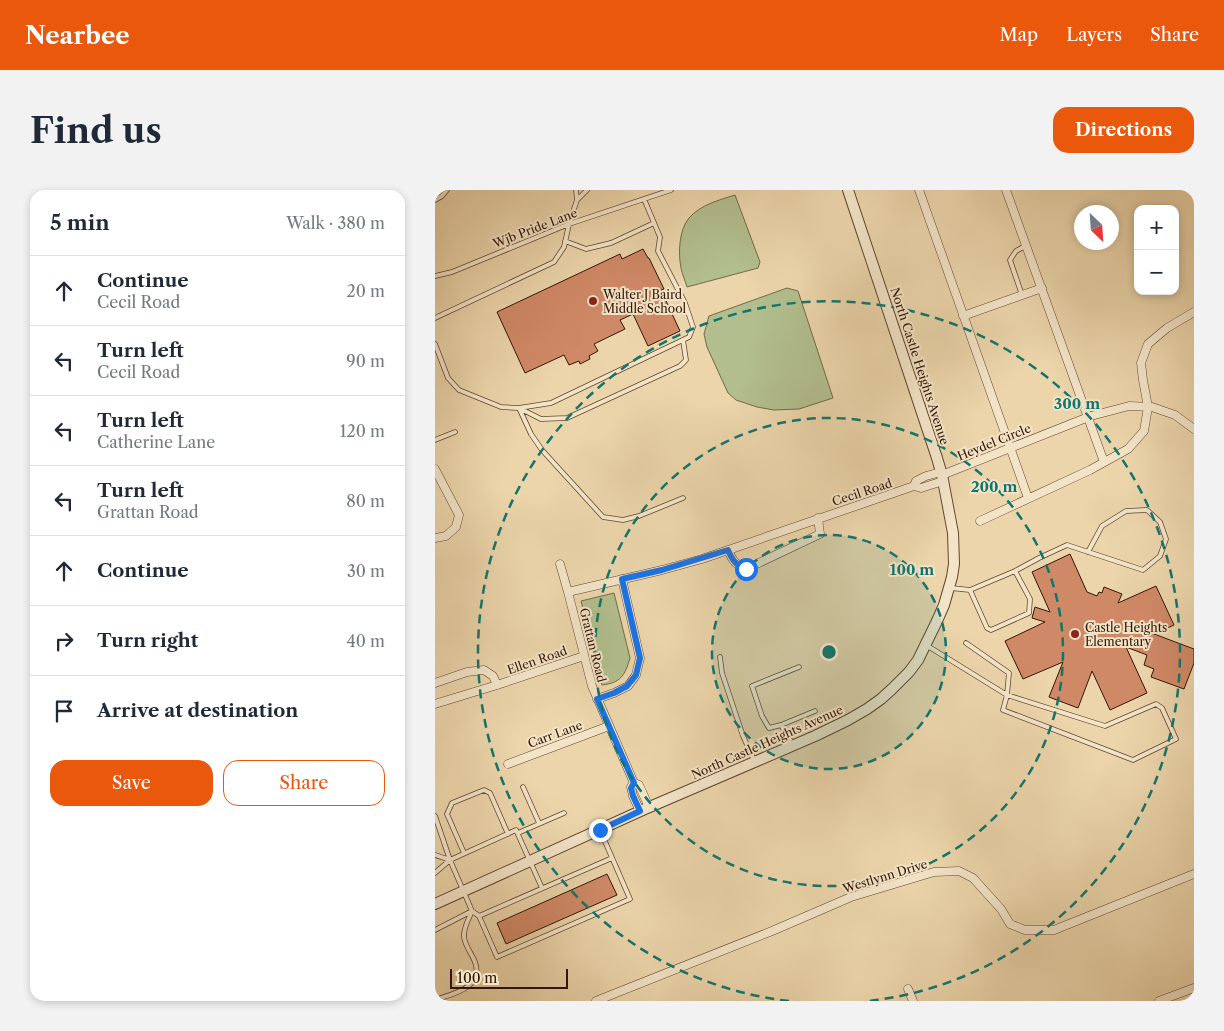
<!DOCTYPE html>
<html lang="en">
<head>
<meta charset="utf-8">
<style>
  body { margin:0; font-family:"Libre Caslon Text",serif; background:#f2f2f3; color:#1f2937 }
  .controls { position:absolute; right:15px; top:15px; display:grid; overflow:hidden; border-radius:10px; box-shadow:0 2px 8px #0003 }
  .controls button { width:45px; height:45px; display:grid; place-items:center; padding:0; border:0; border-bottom:1px solid #e0e1e3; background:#fff; color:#1f2937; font:25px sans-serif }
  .compass { position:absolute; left:639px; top:15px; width:45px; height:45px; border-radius:50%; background:#fff; box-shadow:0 2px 8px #0003; rotate:155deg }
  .scale { position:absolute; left:15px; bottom:12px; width:118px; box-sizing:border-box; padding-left:5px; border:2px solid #331605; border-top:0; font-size:14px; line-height:18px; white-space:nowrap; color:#331605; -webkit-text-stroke:4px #f3e4c8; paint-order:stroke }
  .stop { position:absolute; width:15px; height:15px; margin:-11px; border:4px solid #1a73e8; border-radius:50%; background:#fff }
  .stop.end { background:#1a73e8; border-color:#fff; box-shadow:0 1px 5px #0008 }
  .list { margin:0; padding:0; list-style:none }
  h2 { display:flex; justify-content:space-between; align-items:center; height:65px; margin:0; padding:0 20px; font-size:21px }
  h2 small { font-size:16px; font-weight:400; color:#747a83 }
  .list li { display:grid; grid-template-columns:32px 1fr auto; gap:15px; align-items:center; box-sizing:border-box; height:70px; padding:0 20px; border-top:1px solid #e0e1e3 }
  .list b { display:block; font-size:19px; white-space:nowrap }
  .list p { margin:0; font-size:16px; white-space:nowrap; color:#747a83 }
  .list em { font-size:16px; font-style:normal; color:#747a83 }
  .actions { display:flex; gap:10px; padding:15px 20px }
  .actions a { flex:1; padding:11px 0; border:1px solid #ea580c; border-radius:15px; text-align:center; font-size:18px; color:#ea580c }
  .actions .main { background:#ea580c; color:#fff }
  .icon { flex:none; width:28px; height:28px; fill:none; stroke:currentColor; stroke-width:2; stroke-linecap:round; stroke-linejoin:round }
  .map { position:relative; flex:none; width:759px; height:811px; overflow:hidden; border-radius:15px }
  header { display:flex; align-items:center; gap:30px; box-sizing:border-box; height:70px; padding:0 25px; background:#ea580c; color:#fff }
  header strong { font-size:24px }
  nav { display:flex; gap:28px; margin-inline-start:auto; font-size:18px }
  .intro { display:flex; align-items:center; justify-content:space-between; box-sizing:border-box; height:120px; padding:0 30px }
  h1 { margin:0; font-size:35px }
  .button { padding:12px 22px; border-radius:15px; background:#ea580c; color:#fff; font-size:18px; font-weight:700 }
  main { display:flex; gap:30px; padding:0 30px }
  aside { flex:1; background:#fff; border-radius:15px; box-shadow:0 2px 8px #0003 }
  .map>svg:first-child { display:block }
  .green { fill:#b2be8d; stroke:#726a49 }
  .building { fill:#d08967; stroke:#331605 }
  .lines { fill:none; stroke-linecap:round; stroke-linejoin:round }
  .service-casing { stroke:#61462e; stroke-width:5.5 }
  .minor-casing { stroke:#61462e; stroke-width:9 }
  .tertiary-casing { stroke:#61462e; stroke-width:12 }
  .service { stroke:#f3e4c8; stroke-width:4 }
  .minor { stroke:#f3e4c8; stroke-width:8 }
  .tertiary { stroke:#f3e4c8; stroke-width:10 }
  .route { stroke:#1a73e8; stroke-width:6 }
  .ring { fill:none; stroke:#0f766e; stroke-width:2.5; stroke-dasharray:9 6 }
  .poi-dot { fill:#8f2418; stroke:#f3e4c8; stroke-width:2 }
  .labels { text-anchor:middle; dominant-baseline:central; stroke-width:4; stroke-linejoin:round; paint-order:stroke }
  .street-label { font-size:12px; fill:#331605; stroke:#f3e4c8 }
  .poi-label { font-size:12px; fill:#331605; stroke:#f3e4c8; text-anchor:start }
  .centre { fill:#0f766e; stroke:#f3e4c8; stroke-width:2.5 }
  .ring-label { font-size:15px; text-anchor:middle; font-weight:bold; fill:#0f766e; stroke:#f3e4c8; stroke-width:4; stroke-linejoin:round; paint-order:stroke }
</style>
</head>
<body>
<header>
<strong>Nearbee</strong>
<nav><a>Map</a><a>Layers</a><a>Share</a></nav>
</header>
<div class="intro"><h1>Find us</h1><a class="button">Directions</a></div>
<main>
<aside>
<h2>5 min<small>Walk · 380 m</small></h2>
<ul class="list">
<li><svg class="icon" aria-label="ahead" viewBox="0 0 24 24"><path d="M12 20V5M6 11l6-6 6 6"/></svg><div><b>Continue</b><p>Cecil Road</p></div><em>20 m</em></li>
<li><svg class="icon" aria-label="left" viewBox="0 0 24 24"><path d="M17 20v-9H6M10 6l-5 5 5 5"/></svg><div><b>Turn left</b><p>Cecil Road</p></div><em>90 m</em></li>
<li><svg class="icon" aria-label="left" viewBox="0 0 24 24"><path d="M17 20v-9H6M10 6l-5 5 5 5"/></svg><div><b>Turn left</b><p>Catherine Lane</p></div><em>120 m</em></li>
<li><svg class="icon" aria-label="left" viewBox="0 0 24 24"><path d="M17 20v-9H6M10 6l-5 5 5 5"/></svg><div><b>Turn left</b><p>Grattan Road</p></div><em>80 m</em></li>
<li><svg class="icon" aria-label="ahead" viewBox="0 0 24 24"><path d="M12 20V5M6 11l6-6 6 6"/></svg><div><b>Continue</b></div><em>30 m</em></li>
<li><svg class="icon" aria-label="right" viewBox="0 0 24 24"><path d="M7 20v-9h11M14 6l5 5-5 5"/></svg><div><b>Turn right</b></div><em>40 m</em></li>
<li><svg class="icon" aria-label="arrive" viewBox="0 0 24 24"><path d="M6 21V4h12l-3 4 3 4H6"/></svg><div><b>Arrive at destination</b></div></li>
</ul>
<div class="actions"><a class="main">Save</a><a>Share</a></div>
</aside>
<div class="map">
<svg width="759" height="811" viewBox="0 0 759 811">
  <rect width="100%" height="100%" fill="#ecd5ab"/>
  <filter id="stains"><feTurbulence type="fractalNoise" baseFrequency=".004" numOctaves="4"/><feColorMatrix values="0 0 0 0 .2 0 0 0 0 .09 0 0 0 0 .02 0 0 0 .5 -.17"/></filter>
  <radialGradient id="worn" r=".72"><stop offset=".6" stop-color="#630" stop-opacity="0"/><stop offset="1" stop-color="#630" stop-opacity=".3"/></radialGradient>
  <path class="green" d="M300,5L325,72L323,78L252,97C250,90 247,84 246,78C243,63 244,40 254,28C265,15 284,10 300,5Z
    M352,98L363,101L398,208L364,219L339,220L322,217L301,210L293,203L272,157L269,144L274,126Z
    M179,403L195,468C190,485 186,493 167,495L146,411Z"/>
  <path class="building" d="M208,59L213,68H214L229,99L226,100L245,141L213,156L198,124L185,130L190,139L159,154L163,161L154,166L155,169L145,174L144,171L134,175L129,165L90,183L62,122L185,64L187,69Z
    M635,364L652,402L662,406L664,402L667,403L669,397L687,404L683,413L721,396L739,435L719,444L759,459V473L749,499L716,487L719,479L709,475L712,465L691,457L712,503L675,520L657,481L643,518L614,507L628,472L588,489L570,451L610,432L597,428L600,417L615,422L597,382Z
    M172,684L182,705L71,754L62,733Z"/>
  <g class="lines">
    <g class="service-casing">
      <path id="service" d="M0,10L7,6L12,0
        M142,10L152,0
        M130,51L151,59L176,53L219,33
        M0,86L17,82L134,34L236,0
        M587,105L575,70L581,61L590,56
        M0,128L119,72L129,57L134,34L142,10L141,0
        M0,154L13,188L24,200L66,217L84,218L116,213L254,147L258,137L250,113L223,61L225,47L209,9
        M84,218L96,244L107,260L168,327L188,330L204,326L248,308
        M84,218L106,229L132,228L245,176L251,170L248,150
        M0,250L20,242
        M580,381L604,368L632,355L708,380L725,366L731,349L725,332L712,320L691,321L667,336L653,362
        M516,398L535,400L552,438L556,440L594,423L595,409L580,381L535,400
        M491,455L572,505L670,536L721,514L727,518L741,549L698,570L568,520L572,505L574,483L531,453
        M285,467L287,483L308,546L319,570
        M346,535L380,521
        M357,553L346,535L334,538L327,526L317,496L364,477
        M88,597L104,633
        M0,626L15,670L37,721L0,740
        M165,640L195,709L62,767L44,726L177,668
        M83,643L129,623
        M29,663L12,624L17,613L49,600L55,603L73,644
        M0,665L15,670
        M0,683L15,670L81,640L107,698
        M0,810C17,804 49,798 40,772C37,764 30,756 29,747C28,739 34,728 37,721L44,726"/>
    </g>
    <g class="minor-casing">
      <path id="minor" d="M484,0L593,308
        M571,0L669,272
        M528,126L607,98
        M0,279L24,325L21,337L11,346L0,348
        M507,285L656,226L694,216L717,217L740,225L759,239
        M479,296L481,291L491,286L506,282
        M545,331L655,280L693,259L709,241L713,217L708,190L706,173L713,154L732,138L759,122
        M293,360C297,370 301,375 311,379L385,344L383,328
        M125,374L133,402L157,496L199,593
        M133,402L227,380L267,369L479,296L486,298L508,291
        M0,493L32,482L49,480L58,486L62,495
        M162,509L179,503L193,496L201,485L205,468L187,389
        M0,514L62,495L149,466
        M73,574L174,536
        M199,593L196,597L198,606L205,621
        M199,593L204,595L214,617
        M473,799L478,811
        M161,811L337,741L416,707L499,682L524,681L538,688L566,719L575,734L590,740H619L759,684
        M724,811L759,798"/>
    </g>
    <g class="tertiary-casing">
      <path id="tertiary" d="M0,714L210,619L380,546L413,530L432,519L446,509L457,499L474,482L483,470L502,431L509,415L517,387L519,374L518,343L507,285L502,268L413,0"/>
    </g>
    <use href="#service" class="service"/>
    <use href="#minor" class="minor"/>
    <use href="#tertiary" class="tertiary"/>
  </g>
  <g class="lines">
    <path class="route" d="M165,640L205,621L198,606L196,598L199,593L162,509L179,503L192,496L201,485L205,468L187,389L227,380L293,360C297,370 301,375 311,379"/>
  </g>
  <circle cx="394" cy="462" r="117" fill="#0f766e" fill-opacity=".12"/>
  <g class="ring">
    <circle cx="394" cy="462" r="117"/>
    <circle cx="394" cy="462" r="234"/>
    <path d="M354 811A351 351 0 1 1 434 811"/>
  </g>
  <g class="poi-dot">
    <circle cx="158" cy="111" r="5"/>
    <circle cx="640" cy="444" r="5"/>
  </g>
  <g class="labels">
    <g class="street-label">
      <text transform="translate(100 38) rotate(-21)">Wjb Pride Lane</text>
      <text transform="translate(485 176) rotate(72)">North Castle Heights Avenue</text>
      <text transform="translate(559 252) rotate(-22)">Heydel Circle</text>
      <text transform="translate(427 302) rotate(-18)">Cecil Road</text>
      <text transform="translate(158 455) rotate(76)">Grattan Road</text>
      <text transform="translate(102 470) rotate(-19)">Ellen Road</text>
      <text transform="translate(120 544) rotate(-20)">Carr Lane</text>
      <text transform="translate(332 552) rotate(-24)">North Castle Heights Avenue</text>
      <text transform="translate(450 686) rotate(-17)">Westlynn Drive</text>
    </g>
    <g class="poi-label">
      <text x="168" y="104">Walter J Baird<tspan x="168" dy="14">Middle School</tspan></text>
      <text x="650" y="437">Castle Heights<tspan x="650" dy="14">Elementary</tspan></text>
    </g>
  </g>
  <circle cx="394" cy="462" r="8" class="centre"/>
  <g class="ring-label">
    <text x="642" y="219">300 m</text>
    <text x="559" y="302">200 m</text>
    <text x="477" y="385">100 m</text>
  </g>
  <rect width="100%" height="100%" filter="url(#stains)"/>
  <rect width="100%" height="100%" fill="url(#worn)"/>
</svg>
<div class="controls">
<button>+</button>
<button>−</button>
</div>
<svg class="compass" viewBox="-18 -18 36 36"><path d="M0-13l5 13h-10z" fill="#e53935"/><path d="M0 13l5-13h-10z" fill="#747a83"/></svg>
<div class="scale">100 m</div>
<div class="stop" style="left:311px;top:379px"></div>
<div class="stop end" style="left:165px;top:640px"></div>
</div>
</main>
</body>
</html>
